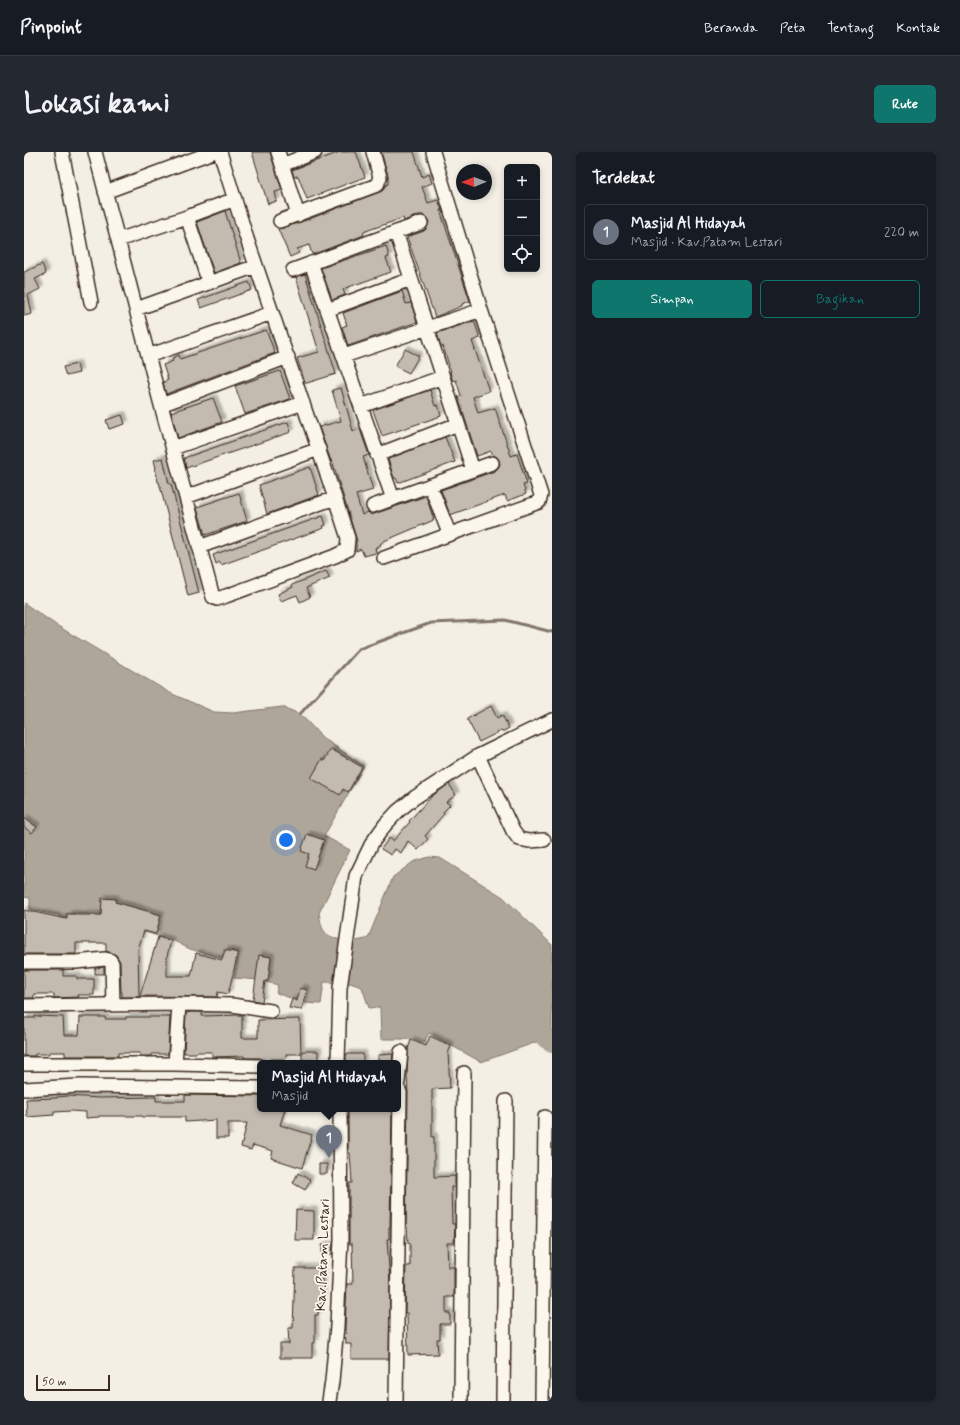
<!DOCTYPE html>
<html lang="id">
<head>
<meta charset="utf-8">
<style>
  body { margin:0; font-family:Mynerve,sans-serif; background:#242831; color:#f1f3f6 }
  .controls { position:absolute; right:12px; top:12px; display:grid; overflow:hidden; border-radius:6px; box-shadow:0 2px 6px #0003 }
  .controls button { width:36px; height:36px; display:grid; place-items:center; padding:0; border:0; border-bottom:1px solid #363941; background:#171b24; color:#f1f3f6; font:20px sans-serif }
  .compass { position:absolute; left:432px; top:12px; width:36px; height:36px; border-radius:50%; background:#171b24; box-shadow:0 2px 6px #0003; rotate:269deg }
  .scale { position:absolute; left:12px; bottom:10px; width:74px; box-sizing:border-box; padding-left:4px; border:2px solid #3b2a1e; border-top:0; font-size:11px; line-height:14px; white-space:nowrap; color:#3b2a1e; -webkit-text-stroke:3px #fbf7ec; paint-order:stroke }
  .you { position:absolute; left:262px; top:688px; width:14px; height:14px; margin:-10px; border:3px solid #fff; border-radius:50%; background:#1a73e8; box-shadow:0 0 0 6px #1a73e833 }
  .badge { display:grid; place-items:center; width:26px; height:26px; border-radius:50%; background:#0f766e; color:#fff; font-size:13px; font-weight:700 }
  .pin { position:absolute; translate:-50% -33px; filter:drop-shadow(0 1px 2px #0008) }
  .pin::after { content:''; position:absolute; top:21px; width:14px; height:12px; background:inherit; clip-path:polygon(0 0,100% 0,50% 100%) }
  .popup { position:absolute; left:233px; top:908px; width:144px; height:52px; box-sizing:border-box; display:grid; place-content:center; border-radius:6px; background:#171b24; filter:drop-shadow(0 1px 3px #0005); font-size:13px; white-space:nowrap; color:#9ea1a6 }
  .popup b { font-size:15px; color:#f1f3f6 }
  .popup::after { content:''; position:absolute; left:50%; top:100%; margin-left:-8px; border:8px solid transparent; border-top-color:#171b24 }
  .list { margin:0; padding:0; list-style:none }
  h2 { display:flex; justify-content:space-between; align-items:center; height:52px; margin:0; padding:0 16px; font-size:17px }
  h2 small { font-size:13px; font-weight:400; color:#9ea1a6 }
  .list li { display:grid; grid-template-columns:26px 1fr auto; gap:12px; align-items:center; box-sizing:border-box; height:56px; margin:0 8px 8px; padding:0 8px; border:1px solid #363941; border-radius:6px }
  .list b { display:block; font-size:15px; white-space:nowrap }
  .list p { margin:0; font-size:13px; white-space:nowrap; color:#9ea1a6 }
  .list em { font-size:13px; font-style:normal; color:#9ea1a6 }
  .actions { display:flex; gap:8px; padding:12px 16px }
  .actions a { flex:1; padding:9px 0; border:1px solid #0f766e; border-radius:6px; text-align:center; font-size:14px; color:#0f766e }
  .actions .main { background:#0f766e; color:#fff }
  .icon { flex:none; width:22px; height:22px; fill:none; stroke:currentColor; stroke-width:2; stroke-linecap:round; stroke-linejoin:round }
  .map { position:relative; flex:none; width:528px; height:1249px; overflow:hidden; border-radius:6px }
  header { display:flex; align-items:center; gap:24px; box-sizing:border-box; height:56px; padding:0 20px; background:#171b24; border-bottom:1px solid #363941 }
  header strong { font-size:19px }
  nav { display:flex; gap:22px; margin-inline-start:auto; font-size:14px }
  .intro { display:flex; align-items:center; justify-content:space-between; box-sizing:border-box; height:96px; padding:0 24px }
  h1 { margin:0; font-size:28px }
  .button { padding:10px 18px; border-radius:6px; background:#0f766e; color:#fff; font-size:14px; font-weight:700 }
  main { display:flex; gap:24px; padding:0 24px }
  aside { flex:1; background:#171b24; border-radius:6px; box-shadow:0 2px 6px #0003 }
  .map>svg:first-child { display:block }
  .water { fill:#afa69a; stroke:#817468 }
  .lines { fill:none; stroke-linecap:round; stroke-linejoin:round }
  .stream { stroke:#817468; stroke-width:3 }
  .river { stroke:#afa69a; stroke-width:18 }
  .building { fill:#c3bbb0; stroke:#3b2a1e; filter:url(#shadow) }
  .minor-casing { stroke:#3b2a1e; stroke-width:16 }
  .minor { stroke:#fbf7ec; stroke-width:13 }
  .labels { text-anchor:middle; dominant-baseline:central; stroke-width:3.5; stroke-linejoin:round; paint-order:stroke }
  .street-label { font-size:14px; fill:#3b2a1e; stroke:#fbf7ec }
</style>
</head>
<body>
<header>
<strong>Pinpoint</strong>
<nav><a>Beranda</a><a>Peta</a><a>Tentang</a><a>Kontak</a></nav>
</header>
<div class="intro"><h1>Lokasi kami</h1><a class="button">Rute</a></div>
<main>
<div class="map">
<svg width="528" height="1249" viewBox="0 0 528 1249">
  <defs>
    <filter id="shadow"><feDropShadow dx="3.5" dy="-3.5" stdDeviation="1" flood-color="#0004"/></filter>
  </defs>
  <rect width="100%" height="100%" fill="#f3efe4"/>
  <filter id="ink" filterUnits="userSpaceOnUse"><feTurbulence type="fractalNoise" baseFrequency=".025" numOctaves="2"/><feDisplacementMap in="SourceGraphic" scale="8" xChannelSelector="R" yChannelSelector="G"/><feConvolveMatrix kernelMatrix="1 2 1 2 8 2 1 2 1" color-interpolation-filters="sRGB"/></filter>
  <g filter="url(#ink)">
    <path class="water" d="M0,451L32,473L146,541L190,560L209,561L258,555L276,562L299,586L340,614L300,684L326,698L295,761C296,766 297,775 300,779C309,790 332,791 344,786L369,725L389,710L405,705L416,706L479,745L528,793V883L521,887L457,910L405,881L400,891L383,887H357L356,855L345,856L338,835L326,831L300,830L297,852L281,851L252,841L254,833L235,828L210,826L215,800L200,797L198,806L166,797L150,789L108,776L66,769L65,762L42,761V787H35V763L6,758V746L0,745Z"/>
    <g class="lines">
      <path class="stream" d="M276,562L335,497L407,471L481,468L528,480"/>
      <path class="river" d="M521,887L528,891"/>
    </g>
    <path class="building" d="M228,0H246L258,38L251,40L253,49L244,52Z
      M316,0H332L341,25L283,47L274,24L270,25L268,18Z
      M357,0H390L398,25L405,22L408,31L398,35L404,51L414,48L418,58H416L446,149L438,152V154L411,165L383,85L400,79L403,76L405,69L402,65L399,63H394L380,69L379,66L339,80L340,83L290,102H288L285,93L273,97L275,101L266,105L254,77L259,76L277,70L358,39L362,33L364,32V23Z
      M201,59L217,111L190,121L173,70Z
      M362,94L365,105L362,106L367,120L319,137L321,143L308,148L297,116Z
      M18,112L22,122L11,127L16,137L4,143L8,162L0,164V120Z
      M281,122L312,222L283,231H281L273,206L295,200L272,125Z
      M225,130L228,138L177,156L174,148Z
      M378,139L382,152L387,151L393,170L324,194L318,175L323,173L319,161Z
      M450,169L456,186L448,189L465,239L449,245L454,261L471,256L487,304L493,302L503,332L499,333L502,342L483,349L481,343L426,363L417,338L471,319L474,316L476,312L475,308L473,305L469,303L467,299L453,304L434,245L437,244L435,237L432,228L429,229L426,221L427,220L419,194L417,195L413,181Z
      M242,178L251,201L142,242L139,230L144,228L139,213L149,209L148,206L155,203L156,207Z
      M381,197L395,204L385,221L371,214Z
      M53,212L55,221L42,224L39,215Z
      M256,219L266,247L221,262L211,234Z
      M317,236L329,279L336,277L345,303L339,305L349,338L332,343L338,363L344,360L347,363L402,344L410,368L360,389L356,392L357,393L351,396L352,401L340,404L337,397L332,399V390L333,389L308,308L307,309L295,275L317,269L308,238Z
      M406,238L411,254L414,253L417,264L358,284L349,258Z
      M189,246L198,270L154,286L147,260Z
      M98,263L101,272L85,277L82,268Z
      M264,270L267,280L162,316L160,306Z
      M421,285L431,310L374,331L372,326H370L364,307Z
      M139,306L145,332H147L175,441L164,444L135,330H134L131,316H132L130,308Z
      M286,315L295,343L243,362L235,333Z
      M215,341L223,369L181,383L173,355Z
      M299,364L302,373L299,374L300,376L197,413L196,410L192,412L189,403Z
      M302,419L306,426L282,436L286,445L276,450L273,443L257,449L254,442L269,435L268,433Z
      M467,554L473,566L478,563L485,576L478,580L477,579L455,590L443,567Z
      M307,597L338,615L324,640L319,637L316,643L287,626L298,607L300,609Z
      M425,632L432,643L422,650L426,653L419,660L420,662L401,684L404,687L394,698L384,689L377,701L371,697L367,703L357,697L365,686L369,689L386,670L385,669L408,644Z
      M0,666L13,675L8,681L0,675Z
      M283,682L300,688L290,717L281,714L285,702L277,699Z
      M78,746L92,747L91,750L137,763L132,782L120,779L114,797L115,845H98V840H97L96,810L92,803L82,799V791H52V802H0V758L43,767V762H53V763H77Z
      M134,785L147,789L143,804V824H167L172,801L198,808L201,798L214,801L204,842L194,840L193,845L116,844Z
      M235,803L247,805L244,829H241L238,850L229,848Z
      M80,815V822H71V816Z
      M0,818H39V824H53V827H70V843H54L55,845L30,846V842H10V846H0Z
      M276,836L283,838L278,858L265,856L268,847L273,849Z
      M167,860H178V864L218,863V886H234V868L276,867L277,902H262V907H247V909H242L236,906H220V904L188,905V900H173V901H160L162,861Z
      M11,864L39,865L40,883H55L56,865H81V867H102V865H146L144,902H128V904H116V901H94V904H41V900H25V902H11V904H0V866H11Z
      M406,884L427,894L424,901L426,936L408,937V985H410V1025L431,1024V1035H427L428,1072H431L430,1091H423L424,1115H430V1145H422V1161H426V1172H416V1187H413L414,1202L384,1203L383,1161H381L382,1114H386V1091H384L383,1075H382L384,941L383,924L384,897L387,888L402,894Z
      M278,899H294V908H278Z
      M322,902H339V911H322Z
      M369,902L368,911H354V903Z
      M161,943L236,944V957H261L256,973L288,983L278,1016L247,1006L249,999L229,993L227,998L217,995L223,971H204V986H192V968L161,970V965H118V964H75V965L62,966V960L47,959L30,960V963L3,965L2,947L33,946V945L44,944L75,946L132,945V949H161Z
      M324,957H368L366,1075H365V1087H363L366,1131L365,1207H327V1192H322L321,1176L323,1132H329L328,1092H325V1031H328L326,1001H324Z
      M295,1012H303V1022H295Z
      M274,1021L286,1028L281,1038L269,1031Z
      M272,1058L290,1059V1088H271Z
      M298,1093H309L308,1102H298Z
      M271,1116H298V1152H294V1163H291V1191H288V1206H256V1192H265L264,1176H269Z"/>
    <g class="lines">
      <g class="minor-casing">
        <path id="minor" d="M38,0L67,150
          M71,0L137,253L189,445L193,447L202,444L311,404L323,398L324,386L311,346L223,87L196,0
          M254,0L274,63
          M258,13L291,0
          M81,40L189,0
          M256,69L353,33L356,25L349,0
          M372,80L449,318
          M94,88L163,65
          M287,111L369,347
          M269,118L397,71
          M185,131L163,65L211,47
          M112,157L232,114
          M303,158L387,127
          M124,204L248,161
          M320,204L457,158
          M137,253L264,205
          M337,254L419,225
          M149,296L279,251
          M353,303L434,272
          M406,333L425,381
          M162,345L295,297
          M349,354L468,311
          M175,395L311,346
          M360,406L515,350L517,343L457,158L409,0
          M454,604L489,679L495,687L505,689L520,688
          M0,810H52L81,807L86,808L88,811L89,853
          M0,854L155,852L208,853L247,859
          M314,911L316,836L332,724L348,691L361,673L374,659L390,646L454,604L528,568
          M0,912H151L236,914
          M151,912L155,852
          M374,930L377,900
          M0,937L55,934L236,936
          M305,1249L308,1229L313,1174L317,1087L316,957
          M372,1249L376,941L374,936
          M437,1249L440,921
          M479,1249L482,949
          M518,1249L521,965"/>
      </g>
      <use href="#minor" class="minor"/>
    </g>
  </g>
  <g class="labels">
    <g class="street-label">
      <text transform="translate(299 1103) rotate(-88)">Kav.Patam Lestari</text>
    </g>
  </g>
</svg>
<div class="controls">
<button>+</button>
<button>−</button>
<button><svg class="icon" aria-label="locate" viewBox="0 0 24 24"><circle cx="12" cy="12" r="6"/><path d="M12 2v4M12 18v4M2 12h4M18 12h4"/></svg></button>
</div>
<svg class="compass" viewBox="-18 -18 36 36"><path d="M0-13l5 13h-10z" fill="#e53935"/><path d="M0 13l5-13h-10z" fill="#9ea1a6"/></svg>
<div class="scale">50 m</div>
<div class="you"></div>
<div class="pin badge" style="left:305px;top:1006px;background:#6b7280">1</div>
<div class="popup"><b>Masjid Al Hidayah</b>Masjid</div>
</div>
<aside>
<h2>Terdekat<small></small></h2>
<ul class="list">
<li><span class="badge" style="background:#6b7280">1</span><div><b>Masjid Al Hidayah</b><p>Masjid · Kav.Patam Lestari</p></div><em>220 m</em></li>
</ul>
<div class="actions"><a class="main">Simpan</a><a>Bagikan</a></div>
</aside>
</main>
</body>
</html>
